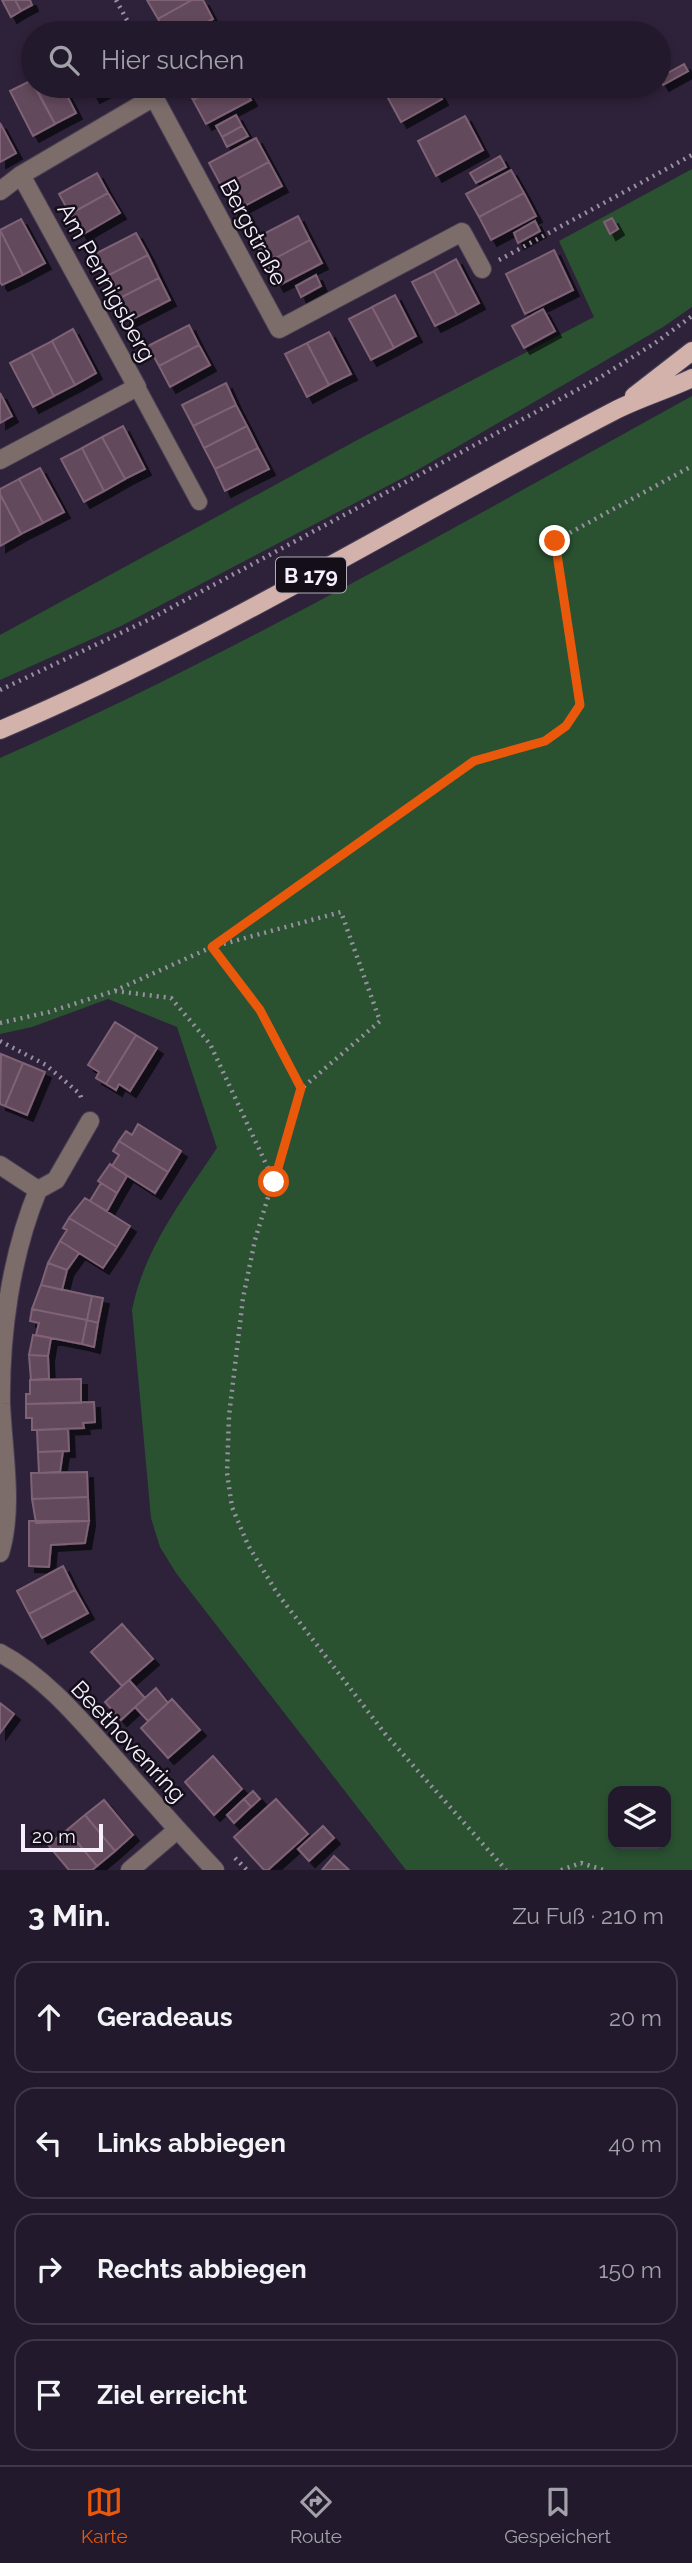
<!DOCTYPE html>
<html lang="de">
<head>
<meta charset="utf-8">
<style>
  body { margin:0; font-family:Raleway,sans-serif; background:#2e2738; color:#f1f3f6 }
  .controls { position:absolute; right:21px; bottom:21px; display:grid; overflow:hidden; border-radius:14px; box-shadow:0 4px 10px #0003 }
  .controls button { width:63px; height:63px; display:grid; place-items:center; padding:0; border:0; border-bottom:2px solid #3f3848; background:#221a2c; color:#f1f3f6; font:35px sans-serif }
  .scale { position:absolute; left:21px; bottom:18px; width:82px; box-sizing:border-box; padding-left:7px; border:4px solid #f6f0fe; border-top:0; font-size:19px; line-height:24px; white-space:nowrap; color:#f6f0fe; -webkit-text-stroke:5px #140e19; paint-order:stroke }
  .stop { position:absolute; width:21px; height:21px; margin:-16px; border:5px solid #ea580c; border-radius:50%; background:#fff }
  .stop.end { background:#ea580c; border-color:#fff; box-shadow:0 2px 7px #0008 }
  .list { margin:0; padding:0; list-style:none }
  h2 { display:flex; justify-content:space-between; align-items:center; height:91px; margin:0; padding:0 28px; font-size:30px }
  h2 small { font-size:23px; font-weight:400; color:#a2a1a9 }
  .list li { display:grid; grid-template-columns:46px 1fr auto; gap:21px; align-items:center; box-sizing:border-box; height:112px; margin:0 14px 14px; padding:0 14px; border:2px solid #3f3848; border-radius:21px }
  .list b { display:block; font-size:26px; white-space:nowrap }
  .list em { font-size:23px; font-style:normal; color:#a2a1a9 }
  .icon { flex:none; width:38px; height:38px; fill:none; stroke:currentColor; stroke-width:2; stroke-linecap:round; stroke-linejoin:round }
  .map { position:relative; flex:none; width:692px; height:1870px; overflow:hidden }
  .search { position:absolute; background:#221a2c; box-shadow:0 4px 10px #0003; left:21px; right:21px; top:21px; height:77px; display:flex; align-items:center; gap:18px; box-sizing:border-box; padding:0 24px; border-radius:38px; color:#a2a1a9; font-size:26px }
  .sheet { height:595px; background:#221a2c }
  nav { display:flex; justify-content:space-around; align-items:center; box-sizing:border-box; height:98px; border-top:2px solid #3f3848; background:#221a2c; font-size:19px; color:#a2a1a9 }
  nav a { display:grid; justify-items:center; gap:4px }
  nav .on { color:#ea580c }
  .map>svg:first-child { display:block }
  .green { fill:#2a5231; fill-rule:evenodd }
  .building { fill:#63485b; stroke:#7f6276; stroke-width:2; filter:url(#shadow) }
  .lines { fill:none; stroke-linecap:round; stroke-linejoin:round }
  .service-casing { stroke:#4a3f55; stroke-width:18 }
  .minor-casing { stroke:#4a3f55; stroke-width:20 }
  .primary-casing { stroke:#4a3f55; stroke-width:20 }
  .path { stroke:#9990a3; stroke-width:4.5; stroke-dasharray:2 5; stroke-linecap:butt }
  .service { stroke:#7d6d6a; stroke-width:16 }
  .minor { stroke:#7d6d6a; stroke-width:18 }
  .primary { stroke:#d3b2ab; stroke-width:18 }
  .route { stroke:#ea580c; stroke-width:9 }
  .labels { text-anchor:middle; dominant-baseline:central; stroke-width:5; stroke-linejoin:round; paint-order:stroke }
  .shield { fill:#140e19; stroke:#b2acb9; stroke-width:2 }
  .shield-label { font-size:21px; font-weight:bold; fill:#f6f0fe }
  .street-label { font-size:23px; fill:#f6f0fe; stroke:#140e19 }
</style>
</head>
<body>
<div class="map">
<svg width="692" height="1870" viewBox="0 0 692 1870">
  <defs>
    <filter id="shadow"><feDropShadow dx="6" dy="6" stdDeviation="0" flood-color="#0009"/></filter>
  </defs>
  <rect width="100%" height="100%" fill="#2e223a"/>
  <path class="green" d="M692,169V307L663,327L414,472L121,626L0,680V635L361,438L594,317L559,241Z
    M692,396V1870H406L176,1573L160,1547L151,1518L132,1310C144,1249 183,1199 217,1148L177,1027L108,999L32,1027L0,1034V758C238,652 464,522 692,396ZM613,1791H666V1844H613Z"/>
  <path class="building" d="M2,0H15L21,11L11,17Z
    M15,0H30L32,5L21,11Z
    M147,0H192L158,19Z
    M192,0H203L213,19L187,33H166L158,19Z
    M684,64L688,71L663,85L659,78Z
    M32,80L55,124L33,136L10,91Z
    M34,86H62L76,113L55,124Z
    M88,86H115L94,97Z
    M185,86H219L193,100Z
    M219,86H243L251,100L206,124L193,100Z
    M385,86H435L442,99L401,122L382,87Z
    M236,115L242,126L222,137L216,126Z
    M465,116L483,150L436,176L418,141Z
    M0,123L16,153L0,162Z
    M242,126L248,136L227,147L222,137Z
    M256,138L269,162L222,187L209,163Z
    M500,156L506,167L476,183L470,173Z
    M269,162L282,186L235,211L222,187Z
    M511,170L524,193L479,217L466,194Z
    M97,173L108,193L70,214L59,194Z
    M108,193L120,213L82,235L70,214Z
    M524,193L536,216L491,240L479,217Z
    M298,216L310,240L266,263L254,239Z
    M612,218L618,229L610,234L604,222Z
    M21,219L45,263L23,275L0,230Z
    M535,221L540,231L518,243L514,233Z
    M0,230L23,275L2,285L0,282Z
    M136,233L148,255L107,276L95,254Z
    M310,240L322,263L278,286L266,263Z
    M554,250L573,290L525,314L506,274Z
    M148,255L159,278L118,299L107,276Z
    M456,259L479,303L457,315L434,271Z
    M434,271L457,315L435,326L412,282Z
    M316,275L321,286L301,297L296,286Z
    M159,278L170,300L129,321L118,299Z
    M395,295L416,336L394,348L372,307Z
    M372,307L394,348L371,360L349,319Z
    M543,309L555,331L524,348L512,326Z
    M189,325L199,345L159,366L148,346Z
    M73,329L96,373L75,385L52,341Z
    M329,332L351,374L329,385L307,343Z
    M52,341L75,385L54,396L31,352Z
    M307,343L329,385L307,397L285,354Z
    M199,345L210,365L170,387L159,366Z
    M31,352L54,396L33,407L10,363Z
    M226,383L236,405L193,426L182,405Z
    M0,393L12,416L0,423Z
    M236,405L247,426L204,448L193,426Z
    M123,426L145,469L125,479L102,437Z
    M247,426L258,448L215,469L204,448Z
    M102,437L125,479L104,491L82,448Z
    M82,448L104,491L84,502L61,459Z
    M258,448L269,469L225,491L215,469Z
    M40,468L64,512L43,523L19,479Z
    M19,479L43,523L21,534L0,494V489Z
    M0,494L21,534L0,546Z
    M115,1022L136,1035L106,1084L96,1078L99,1072L88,1065Z
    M136,1035L157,1048L130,1091L119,1084L116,1090L106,1084Z
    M1,1054L23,1063L5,1106L0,1104Z
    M23,1063L45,1072L27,1115L5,1106Z
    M138,1124L181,1151L168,1172L119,1141L126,1131L132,1135Z
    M119,1141L168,1172L155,1193L112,1166L119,1155L113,1151Z
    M110,1164L127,1176L117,1193L98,1181Z
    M101,1183L117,1193L107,1211L90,1201Z
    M85,1198L130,1226L117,1247L69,1218Z
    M69,1218L117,1247L103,1268L60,1241L67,1230L63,1228Z
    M60,1241L79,1253L67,1270L48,1263Z
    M48,1263L67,1270L62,1290L41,1285Z
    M41,1285L92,1296L87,1320L32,1309Z
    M92,1296L103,1298L98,1323L87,1320Z
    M32,1309L87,1320L82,1344L36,1335L39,1323L30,1321Z
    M87,1320L98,1323L94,1347L82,1344Z
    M33,1335L51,1338L48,1356L29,1355Z
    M29,1355L48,1356L49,1379L31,1380Z
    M81,1379V1403L26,1404V1394H30V1380Z
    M94,1402L95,1422L83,1423L84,1428L32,1430V1418H26V1404Z
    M68,1429L69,1451L38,1452L37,1430Z
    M63,1451L60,1472L39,1473L38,1452Z
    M87,1472L88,1497L32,1499L31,1473Z
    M88,1497L89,1521L36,1523L32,1499Z
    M29,1521H89L85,1543L51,1545L49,1567L29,1566Z
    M63,1566L75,1590L29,1614L17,1591Z
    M75,1590L88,1613L42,1638L29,1614Z
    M122,1624L153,1659L122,1686L91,1652Z
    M129,1680L145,1698L121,1720L105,1702Z
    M156,1688L168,1703L148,1721L135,1707Z
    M172,1699L200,1730L168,1758L141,1728Z
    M0,1703L14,1714L0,1733Z
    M213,1756L242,1789L214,1815L185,1782Z
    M253,1791L260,1799L251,1807L244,1799Z
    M244,1799L251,1807L234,1823L227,1815Z
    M276,1799L308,1834L268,1870H264L234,1837Z
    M104,1800L133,1835L115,1851L85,1815Z
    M85,1815L115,1851L97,1866L67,1830Z
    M323,1826L334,1838L309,1861L298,1849Z
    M67,1830L97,1866L92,1870H69L48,1845Z
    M334,1856L349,1870H322Z"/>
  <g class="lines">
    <g class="service-casing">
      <path id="service" d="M137,387L199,502"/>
    </g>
    <g class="minor-casing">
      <path id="minor" d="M0,191L21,175L154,97L279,329L462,232L482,269
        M0,460L137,387L21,175
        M0,1165L38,1190C11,1255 0,1334 1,1404C3,1452 14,1507 0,1553
        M38,1190L56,1180L90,1121
        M0,1653C47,1678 83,1723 118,1762C150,1799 182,1835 215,1870
        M130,1870L177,1830"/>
    </g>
    <g class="primary-casing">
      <path id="primary" d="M634,396L692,351
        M0,730C213,640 409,517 614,411C639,398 667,390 692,378"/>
    </g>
    <path class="path" d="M116,0L134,33
      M499,260L692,155
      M0,690L148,620L443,462L599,378L655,343L692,316
      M115,991L171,998L210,1044L274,1181
      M0,1023L49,1012L114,991L212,947L341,912L380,1021L301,1089L255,1240L243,1298L229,1416L227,1473L232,1507L248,1545L277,1593L386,1735L506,1870
      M0,1041L46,1065L80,1094L82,1101
      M301,1089L260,1010L212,947L474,761L545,741L566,726L581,705L555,541L692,466
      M235,1858L247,1870
      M561,1870L581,1863L604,1870"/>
    <use href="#service" class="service"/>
    <use href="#minor" class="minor"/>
    <use href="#primary" class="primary"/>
  </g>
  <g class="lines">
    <path class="route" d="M274,1182L301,1088L260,1010L212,947L474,761L545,741L566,726L580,705L555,541"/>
  </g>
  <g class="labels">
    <rect class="shield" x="276" y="557.5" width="70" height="35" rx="5"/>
    <g class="shield-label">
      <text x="311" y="575">B 179</text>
    </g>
    <g class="street-label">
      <text transform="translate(254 232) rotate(62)">Bergstraße</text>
      <text transform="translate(107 282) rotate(61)">Am Pennigsberg</text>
      <text transform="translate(129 1741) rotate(47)">Beethovenring</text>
    </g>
  </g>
</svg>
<div class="controls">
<button><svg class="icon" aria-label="layers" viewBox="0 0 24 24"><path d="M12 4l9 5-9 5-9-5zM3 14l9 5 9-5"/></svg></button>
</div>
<div class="scale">20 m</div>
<div class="stop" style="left:274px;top:1182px"></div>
<div class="stop end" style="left:555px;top:541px"></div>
<div class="search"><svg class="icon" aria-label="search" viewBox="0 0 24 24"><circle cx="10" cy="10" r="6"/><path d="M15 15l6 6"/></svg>Hier suchen</div>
</div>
<section class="sheet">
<h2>3 Min.<small>Zu Fuß · 210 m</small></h2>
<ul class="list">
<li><svg class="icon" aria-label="ahead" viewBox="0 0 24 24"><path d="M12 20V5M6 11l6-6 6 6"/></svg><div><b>Geradeaus</b></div><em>20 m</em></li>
<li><svg class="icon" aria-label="left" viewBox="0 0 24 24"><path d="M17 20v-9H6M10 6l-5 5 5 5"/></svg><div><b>Links abbiegen</b></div><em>40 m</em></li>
<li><svg class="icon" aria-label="right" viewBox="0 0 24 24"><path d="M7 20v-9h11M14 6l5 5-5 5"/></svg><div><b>Rechts abbiegen</b></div><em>150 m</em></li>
<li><svg class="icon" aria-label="arrive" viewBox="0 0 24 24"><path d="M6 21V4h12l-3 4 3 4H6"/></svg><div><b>Ziel erreicht</b></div></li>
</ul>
</section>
<nav>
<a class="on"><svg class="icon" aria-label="map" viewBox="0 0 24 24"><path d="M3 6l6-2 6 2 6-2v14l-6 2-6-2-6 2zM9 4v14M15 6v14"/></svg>Karte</a>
<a><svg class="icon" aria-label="directions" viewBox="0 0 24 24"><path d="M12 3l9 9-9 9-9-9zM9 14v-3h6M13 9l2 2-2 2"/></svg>Route</a>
<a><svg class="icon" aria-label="saved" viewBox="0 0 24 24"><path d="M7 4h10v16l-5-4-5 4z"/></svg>Gespeichert</a>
</nav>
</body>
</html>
